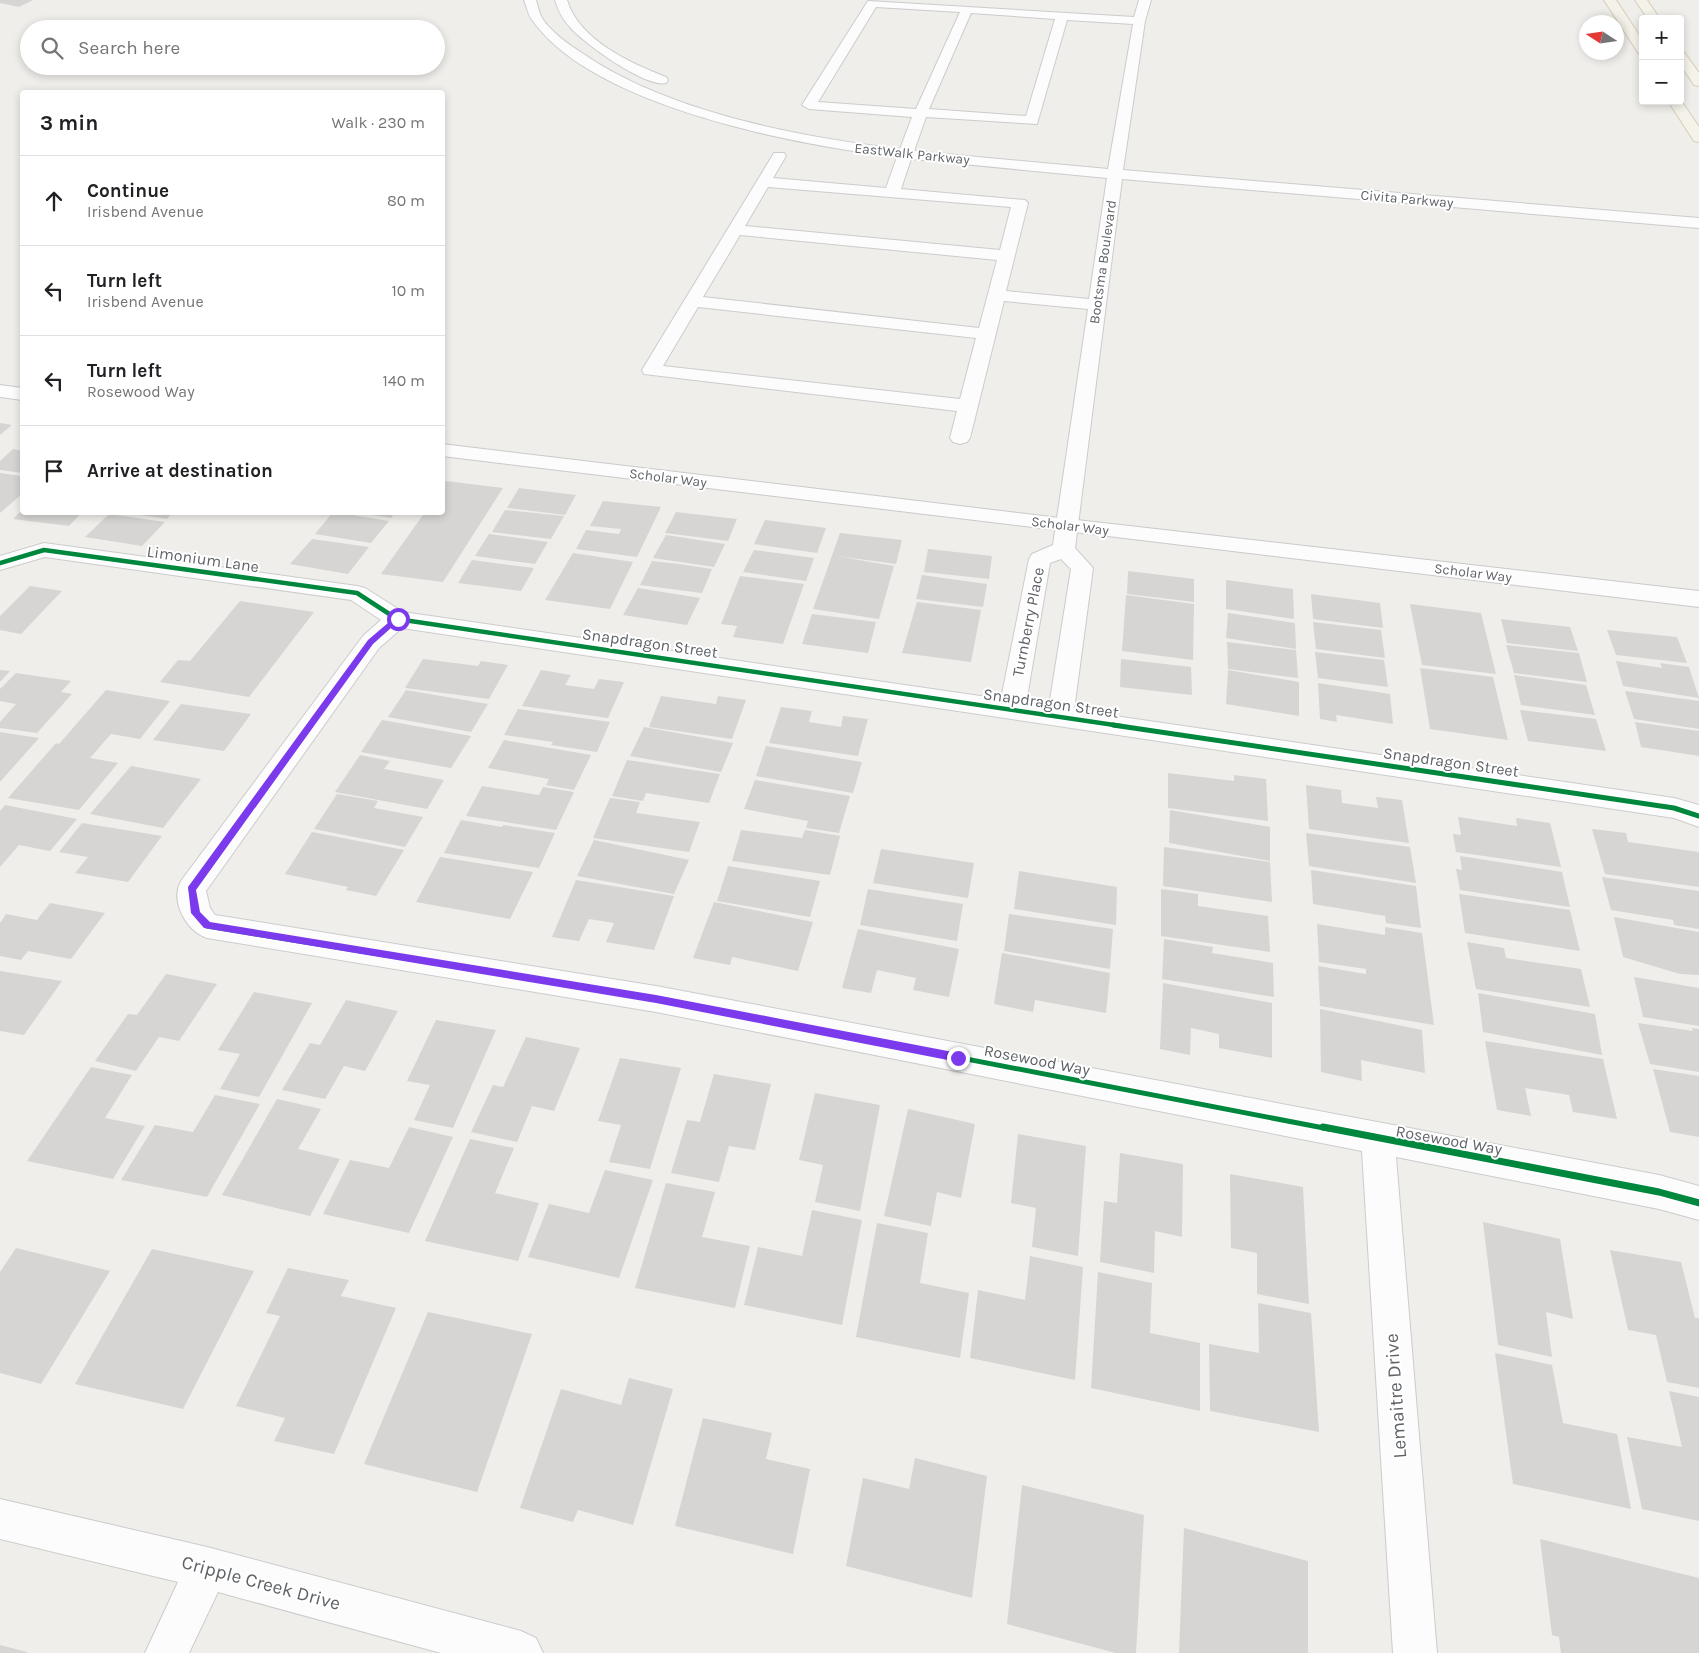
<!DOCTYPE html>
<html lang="en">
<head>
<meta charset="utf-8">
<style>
  body { margin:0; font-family:Karla,sans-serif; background:#f6f6f6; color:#202124 }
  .controls { position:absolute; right:15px; top:15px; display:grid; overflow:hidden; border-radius:5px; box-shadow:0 2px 8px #0003 }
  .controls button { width:45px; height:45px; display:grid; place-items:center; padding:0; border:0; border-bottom:1px solid #e0e0e0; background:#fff; color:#202124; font:25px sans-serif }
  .compass { position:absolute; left:1579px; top:15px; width:45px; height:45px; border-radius:50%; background:#fff; box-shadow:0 2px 8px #0003; rotate:282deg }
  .stop { position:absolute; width:15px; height:15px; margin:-11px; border:4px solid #7c3aed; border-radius:50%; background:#fff }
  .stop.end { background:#7c3aed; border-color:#fff; box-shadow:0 1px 5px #0008 }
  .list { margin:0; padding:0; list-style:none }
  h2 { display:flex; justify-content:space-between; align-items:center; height:65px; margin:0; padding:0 20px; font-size:21px }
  h2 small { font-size:16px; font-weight:400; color:#757577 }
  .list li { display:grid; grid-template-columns:32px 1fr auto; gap:15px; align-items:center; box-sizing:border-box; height:90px; padding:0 20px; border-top:1px solid #e0e0e0 }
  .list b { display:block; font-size:19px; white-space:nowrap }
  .list p { margin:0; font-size:16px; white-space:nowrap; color:#757577 }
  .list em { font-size:16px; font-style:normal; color:#757577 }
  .icon { flex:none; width:28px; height:28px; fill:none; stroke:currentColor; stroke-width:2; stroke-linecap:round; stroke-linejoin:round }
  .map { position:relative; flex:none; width:1699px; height:1653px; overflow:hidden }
  .search { position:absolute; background:#fff; box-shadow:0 2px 8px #0003; left:20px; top:20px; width:425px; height:55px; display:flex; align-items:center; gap:12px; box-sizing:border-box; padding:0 18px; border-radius:28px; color:#757577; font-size:19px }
  .panel { position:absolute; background:#fff; box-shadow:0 2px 8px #0003; left:20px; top:90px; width:425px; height:425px; border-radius:5px }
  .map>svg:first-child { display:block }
  .building { fill:#d6d5d3 }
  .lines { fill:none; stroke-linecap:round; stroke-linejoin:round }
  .street-casing { stroke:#cbcccc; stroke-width:2 }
  .secondary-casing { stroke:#cacacb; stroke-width:2 }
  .primary-casing { stroke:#d7ceb8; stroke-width:2 }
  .street { fill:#fdfcfc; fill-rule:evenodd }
  .secondary { fill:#fdfcfc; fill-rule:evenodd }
  .primary { fill:#f4f2e9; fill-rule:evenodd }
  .cycleway-far2-casing { stroke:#fff; stroke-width:7 }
  .cycleway-far1-casing { stroke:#fff; stroke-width:8 }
  .cycleway-casing { stroke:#fff; stroke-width:10 }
  .cycleway-far2 { stroke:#00873e; stroke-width:4.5 }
  .cycleway-far1 { stroke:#00873e; stroke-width:5 }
  .cycleway { stroke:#00873e; stroke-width:7 }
  .route { fill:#7c3aed }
  .labels { text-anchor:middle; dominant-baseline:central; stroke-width:4; stroke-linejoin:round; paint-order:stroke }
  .far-street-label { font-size:14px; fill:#5f6368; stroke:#fff }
  .street-label { font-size:16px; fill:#5f6368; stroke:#fff }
  .near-street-label { font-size:19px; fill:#5f6368; stroke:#fff }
</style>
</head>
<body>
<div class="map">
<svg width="1699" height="1653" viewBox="0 0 1699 1653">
  <rect width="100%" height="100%" fill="#efeeea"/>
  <path class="building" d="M0,0H33L19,7L0,3Z
    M0,423L12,425L0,435Z
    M13,449L22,451V473L0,470V461Z
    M0,473L22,476V494L0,513Z
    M446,481L503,488L443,582L381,574L425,512H442V486Z
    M519,488L576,495L565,515L507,508Z
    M603,501L661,507L637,557L576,549L586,530L619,534L621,529L590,526Z
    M22,510V512H82L69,526L13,519Z
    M505,510L564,516L551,539L492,532Z
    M123,512H173L167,519Z
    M333,512H334L389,521L371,543L315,534Z
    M357,512H395L391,518Z
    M676,512L737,519L728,541L665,533Z
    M109,514L165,522L142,546L85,537Z
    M765,520L826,528L817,553L754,544Z
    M840,533L902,540L896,564L836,556L894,566L879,619L813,609Z
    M489,534L548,542L535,564L475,556Z
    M666,535L725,544L714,567L653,558Z
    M312,539L369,547L348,574L290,564Z
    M928,549L992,556L989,579L924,572Z
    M754,550L814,558L806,581L743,572Z
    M573,553L633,562L610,609L545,600Z
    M472,560L534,568L521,591L458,583Z
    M652,561L679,564L712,569L702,593L640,585Z
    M1128,571L1194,579V602L1127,594Z
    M922,575L987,584L983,607L916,599Z
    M740,576L804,584L783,644L733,637L737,626L721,624Z
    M1226,580L1293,589L1294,619L1226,609Z
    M30,586L62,591L21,634L0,630V616Z
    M638,588L700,598L687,625L623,615Z
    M1311,594L1380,603L1383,628L1313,619Z
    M1126,595L1194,604L1193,660L1122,651Z
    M240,601L314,612L249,697L160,682L178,660L190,661Z
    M917,602L981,610L971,662L902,653Z
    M1410,604L1481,613L1496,674L1422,665Z
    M1228,613L1295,623L1296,649L1226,638Z
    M812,614L876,622L868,653L802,644Z
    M1501,619L1570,627L1578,651L1507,643Z
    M1313,622L1381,630L1385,658L1316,649Z
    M1607,630L1677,637L1687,663L1616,655Z
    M1227,642L1296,650L1298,678L1228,669Z
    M1506,645L1579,653L1587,682L1514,673Z
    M1315,652L1384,660L1388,687L1318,678Z
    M423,659L478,666L481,661L508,665L489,699L405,688Z
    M1121,659L1191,667L1192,695L1120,687Z
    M1616,661L1662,668L1660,663L1689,667L1699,698L1623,686Z
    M1420,668L1493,677L1508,740L1430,729Z
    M0,670L10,671L0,682Z
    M541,670L571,675L565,685L594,689L599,679L624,682L608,718L522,706Z
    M1228,670L1299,682V716L1226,704Z
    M16,673L71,681L61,692L72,694L37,733L0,728V722L16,704L0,701V689Z
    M1514,675L1586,685L1595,715L1521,705Z
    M1318,683L1390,694L1393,724L1336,715L1337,722L1320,719Z
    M106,690L170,701L140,739L111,734L90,758L118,763L79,810L8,798L56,743L59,744Z
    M406,690L488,704L471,732L388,717Z
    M1625,691L1699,701V729L1634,719Z
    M661,696L716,704L718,696L746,700L732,739L649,727Z
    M181,704L251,714L224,751L153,740Z
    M781,707L812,711L809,722L841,727L843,716L868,719L858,756L769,743Z
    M518,709L610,722L597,752L551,745L553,742L504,735Z
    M1520,710L1596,719L1606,751L1528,741Z
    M382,720L471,736L451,768L361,752Z
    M1635,722L1699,731V756L1641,747Z
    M644,727L733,743L721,772L630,756Z
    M0,732L39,738L0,782Z
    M504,740L591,755L574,790L546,785L549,779L488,768Z
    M766,746L862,762L853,793L756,776Z
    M360,755L390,761L384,769L444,780L427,809L335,792Z
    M627,760L720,774L709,803L646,793L643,801L612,796Z
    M131,766L201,779L163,828L90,814Z
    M1168,773L1234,781V775L1266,779L1268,821L1168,808Z
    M755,780L850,796L839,833L806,828L808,821L744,809Z
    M1306,785L1341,790L1342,803L1378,808L1376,797L1402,800L1409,843L1309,829Z
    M482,786L539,795L543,787L574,792L556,830L466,816Z
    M337,794L378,801L374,808L423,817L405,847L314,829Z
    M610,798L640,802L636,813L700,822L689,852L593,838Z
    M5,805L77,819L50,851L19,845L0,867V811Z
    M1170,810L1270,827V861L1169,843Z
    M1458,817L1517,826L1516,818L1550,823L1561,867L1456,852L1453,834L1461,835Z
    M461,820L502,827L503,825L555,833L539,868L444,853Z
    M82,823L162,836L128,882L75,873L88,857L59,852Z
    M1592,829L1626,833L1628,842L1699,852V887L1605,874Z
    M741,830L802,838L805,830L840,836L830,875L732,861Z
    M312,832L404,850L376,896L346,890L348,887L285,874Z
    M1306,833L1410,847L1416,883L1309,866Z
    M594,840L689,860L674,894L577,876Z
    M1164,847L1270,862L1272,902L1163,886Z
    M881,849L974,863L968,898L873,883Z
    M1460,856L1562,872L1570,907L1460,890L1456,869L1462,870Z
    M440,857L533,872L510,919L416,902Z
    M728,866L820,881L810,917L717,901Z
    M1311,870L1416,886L1421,928L1386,923L1385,916L1313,904Z
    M1019,871L1117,887L1116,925L1014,909Z
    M1602,877L1699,891V929L1674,925L1673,920L1611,910Z
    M576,880L674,896L654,950L606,942L614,923L589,919L579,941L552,937Z
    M868,889L963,904L957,941L860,925Z
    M1161,889L1198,894V906L1268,916L1270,952L1161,936Z
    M1459,894L1570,910L1580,951L1465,933Z
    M714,902L813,922L798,971L732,957L730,965L693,958Z
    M50,903L105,913L71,959L28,951L21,960L0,956V923L6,914L37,920Z
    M1009,914L1113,929L1110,969L1004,951Z
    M1614,917L1699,932V975L1680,974L1623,957Z
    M1317,924L1385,935V927L1422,933L1434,1025L1320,1006L1318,966L1366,974V969L1319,962Z
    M858,929L959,949L949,997L913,990L916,978L877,970L871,993L842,988Z
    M1164,939L1213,947L1212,953L1273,963L1274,997L1162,979Z
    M1467,942L1504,948L1506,958L1581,969L1590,1007L1476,989Z
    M1002,953L1110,973L1106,1013L1035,1000L1033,1012L994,1004Z
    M0,971L62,981L24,1035L0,1031Z
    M166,974L217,984L179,1041L159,1037L136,1071L95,1061L128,1014L137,1015Z
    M1634,977L1699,988V1026L1643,1017Z
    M1163,983L1272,1003V1058L1219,1048V1034L1191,1028L1190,1055L1160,1049Z
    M254,992L312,1003L259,1097L220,1089L240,1054L218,1050Z
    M1478,993L1595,1014L1602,1055L1483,1032Z
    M346,1000L398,1011L365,1071L344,1066L325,1099L282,1090L310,1043L320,1045Z
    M1320,1009L1422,1030L1425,1073L1361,1060L1362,1081L1321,1072Z
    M436,1020L496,1030L453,1128L414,1120L430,1085L407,1081Z
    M1638,1023L1693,1031L1692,1028L1699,1029V1072L1650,1064Z
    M526,1037L580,1048L554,1111L532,1106L517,1142L471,1132L493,1085L503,1087Z
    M1485,1041L1603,1059L1617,1119L1573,1112L1569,1095L1525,1088L1531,1116L1497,1110Z
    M620,1058L681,1068L650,1169L609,1162L621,1125L598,1121Z
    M91,1067L132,1075L105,1118L145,1126L113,1179L27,1161Z
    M1653,1069L1699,1076V1137L1670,1132Z
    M714,1074L771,1084L755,1150L729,1146L719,1182L671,1173L687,1120L700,1122Z
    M815,1093L880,1105L860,1211L815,1202L823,1165L799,1160Z
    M215,1095L260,1104L207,1197L121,1180L155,1125L193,1132Z
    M277,1099L321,1109L298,1149L340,1159L310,1216L222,1195Z
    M908,1109L975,1124L961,1198L937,1192L931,1226L884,1216Z
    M409,1127L453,1137L409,1233L323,1214L350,1160L389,1168Z
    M1018,1134L1086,1146L1078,1256L1032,1247L1036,1208L1011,1203Z
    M470,1139L514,1148L495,1193L539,1203L518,1261L425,1241Z
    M1120,1153L1183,1164L1182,1237L1155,1231L1154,1273L1100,1262L1104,1201L1117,1203Z
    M605,1170L653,1180L619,1278L528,1257L549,1204L589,1213Z
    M1230,1174L1303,1187L1309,1304L1257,1294V1253L1231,1248Z
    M666,1183L715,1192L702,1237L750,1246L735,1308L635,1288Z
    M812,1210L862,1220L842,1325L744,1305L758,1247L802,1256Z
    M1483,1222L1560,1239L1573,1319L1546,1312L1552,1357L1498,1345Z
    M877,1223L928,1233L920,1283L969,1293L960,1358L856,1337Z
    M16,1248L110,1271L41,1384L0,1373V1272Z
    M152,1249L254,1271L183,1409L75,1384Z
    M1610,1250L1681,1262L1695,1318H1699V1388L1667,1382L1656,1335L1628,1330Z
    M1030,1256L1083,1267L1075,1380L970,1358L978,1290L1025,1300Z
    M288,1268L349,1280L341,1296L396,1308L334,1454L274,1441L285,1418L236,1406L280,1316L266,1313Z
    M1098,1272L1152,1283L1150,1333L1200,1343V1411L1091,1388Z
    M1258,1303L1311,1313L1319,1432L1210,1411L1209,1344L1259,1353Z
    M428,1312L532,1334L477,1492L364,1464Z
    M1495,1353L1552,1365L1563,1423L1617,1434L1631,1509L1513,1484Z
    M629,1378L673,1389L633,1525L578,1510L573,1522L520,1508L561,1389L621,1405Z
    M1669,1391L1699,1397V1521L1642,1509L1627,1437L1682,1447Z
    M703,1418L772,1433L766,1459L810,1469L793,1554L675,1526Z
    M915,1458L987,1476L972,1598L846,1566L863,1478L909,1489Z
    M1022,1485L1144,1515L1136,1653H1116L1007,1624Z
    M1184,1528L1308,1561V1653H1179Z
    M1540,1539L1699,1578V1653H1561L1559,1637L1552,1635Z
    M0,1645L27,1652V1653H0Z"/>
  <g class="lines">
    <g class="street-casing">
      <path id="street" d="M524,0H536C538,6 539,13 542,18C551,32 568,44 582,53C667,112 799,137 900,149L912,117L809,109L802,105L868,1L1134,17L1139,0H1151L1145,21L1123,170L1699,218V228L1122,179L1075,548L1093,568L1074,710L1674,798L1699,805V827L1674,818L402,628L379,648L206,891L210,908L215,915L656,986L1659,1175L1699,1186V1220L1659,1209L1396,1157L1437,1653H1393L1362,1151L656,1012L207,938C186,931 170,901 181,881L363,636L381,620L351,600L45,557L0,570V556L44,543L357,586L365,588L403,612L1001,699L1029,559L1032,554L1053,545L1088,309L1004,301L970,438L967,442L960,444L953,442L950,438L957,411L644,374L642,370L774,153H784L786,156L773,178L886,188L897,157C797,145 594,107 533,21C528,15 527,7 524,0ZM876,7L960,12L916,109L818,102ZM971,13L1055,19L1026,116L929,109ZM1067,20L1133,24L1108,169L914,151L926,117L1037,124ZM911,159L1107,178L1089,299L1006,291L1028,203L1025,200L901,189ZM768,187L1011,207L1000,250L745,226ZM740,235L997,260L979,328L703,297ZM698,307L976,338L960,399L663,366ZM1061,559L1071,569L1049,706L1026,703L1050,563Z
        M555,0H567C579,40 630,63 666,77L668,80L666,83C646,88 583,43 570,27C562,19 558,10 555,0Z
        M0,1499L207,1547L521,1631L536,1638L543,1653H441L218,1592L189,1653H145L178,1582L0,1539Z"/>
    </g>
    <g class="secondary-casing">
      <path id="secondary" d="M0,385L22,388V400L0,397Z
        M442,444L1068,519L1699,591V607L442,456Z"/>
    </g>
    <g class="primary-casing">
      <path id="primary" d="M1604,0H1616L1643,41V55L1639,54Z
        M1635,0H1647L1660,19H1648Z
        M1680,51L1684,52L1699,73V86L1694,85L1680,64Z
        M1680,99L1699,127V142L1694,141L1668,101H1680Z"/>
    </g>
    <use href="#street" class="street"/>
    <use href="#secondary" class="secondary"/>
    <use href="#primary" class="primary"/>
    <g class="cycleway-far2-casing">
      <path id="cycleway-far2" d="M0,563L44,550L357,593L397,619L1121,726
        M310,726L371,642L397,619"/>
    </g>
    <g class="cycleway-far1-casing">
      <path id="cycleway-far1" d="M311,725L191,889L196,913L207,926L656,999L1329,1129
        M1113,725L1674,808L1699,816"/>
    </g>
    <g class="cycleway-casing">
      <path id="cycleway" d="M1323,1127L1659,1192L1699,1203"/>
    </g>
    <use href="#cycleway-far2" class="cycleway-far2"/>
    <use href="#cycleway-far1" class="cycleway-far1"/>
    <use href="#cycleway" class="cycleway"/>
  </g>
  <path class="route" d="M395,617L401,619L373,644L196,890L200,912L210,922L656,995L958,1053L961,1054V1061L958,1062L656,1003L204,928L191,913L188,887L368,640Z"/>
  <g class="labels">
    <g class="far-street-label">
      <text transform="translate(912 154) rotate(6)">EastWalk Parkway</text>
      <text transform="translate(1407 199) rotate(5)">Civita Parkway</text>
      <text transform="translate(1103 262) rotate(-82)">Bootsma Boulevard</text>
      <text transform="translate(668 478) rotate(7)">Scholar Way</text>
      <text transform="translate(1070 526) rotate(7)">Scholar Way</text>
      <text transform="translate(1473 573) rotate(7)">Scholar Way</text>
    </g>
    <g class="street-label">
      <text transform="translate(203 559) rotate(8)">Limonium Lane</text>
      <text transform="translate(1028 622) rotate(-79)">Turnberry Place</text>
      <text transform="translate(650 643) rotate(8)">Snapdragon Street</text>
      <text transform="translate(1051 703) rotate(8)">Snapdragon Street</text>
      <text transform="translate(1451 762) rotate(8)">Snapdragon Street</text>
      <text transform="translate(1037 1060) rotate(11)">Rosewood Way</text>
      <text transform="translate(1449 1140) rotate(10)">Rosewood Way</text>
    </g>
    <g class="near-street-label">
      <text transform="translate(1396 1396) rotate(-94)">Lemaitre Drive</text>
      <text transform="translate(261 1583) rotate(15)">Cripple Creek Drive</text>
    </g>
  </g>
</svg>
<div class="controls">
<button>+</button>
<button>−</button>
</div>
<svg class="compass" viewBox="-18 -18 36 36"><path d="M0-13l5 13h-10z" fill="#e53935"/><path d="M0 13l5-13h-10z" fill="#757577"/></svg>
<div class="stop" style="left:398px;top:619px"></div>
<div class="stop end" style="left:958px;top:1058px"></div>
<div class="search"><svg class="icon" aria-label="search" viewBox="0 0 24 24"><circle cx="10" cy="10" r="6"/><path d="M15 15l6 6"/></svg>Search here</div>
<section class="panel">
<h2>3 min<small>Walk · 230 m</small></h2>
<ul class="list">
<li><svg class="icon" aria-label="ahead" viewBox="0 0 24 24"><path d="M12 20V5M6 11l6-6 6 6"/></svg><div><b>Continue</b><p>Irisbend Avenue</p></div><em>80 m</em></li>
<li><svg class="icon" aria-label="left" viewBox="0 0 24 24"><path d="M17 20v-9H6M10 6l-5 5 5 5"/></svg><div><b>Turn left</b><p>Irisbend Avenue</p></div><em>10 m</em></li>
<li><svg class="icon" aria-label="left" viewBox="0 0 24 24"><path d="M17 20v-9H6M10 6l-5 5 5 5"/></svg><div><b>Turn left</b><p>Rosewood Way</p></div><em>140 m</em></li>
<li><svg class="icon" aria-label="arrive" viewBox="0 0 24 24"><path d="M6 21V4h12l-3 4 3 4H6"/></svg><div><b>Arrive at destination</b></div></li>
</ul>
</section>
</div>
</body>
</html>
